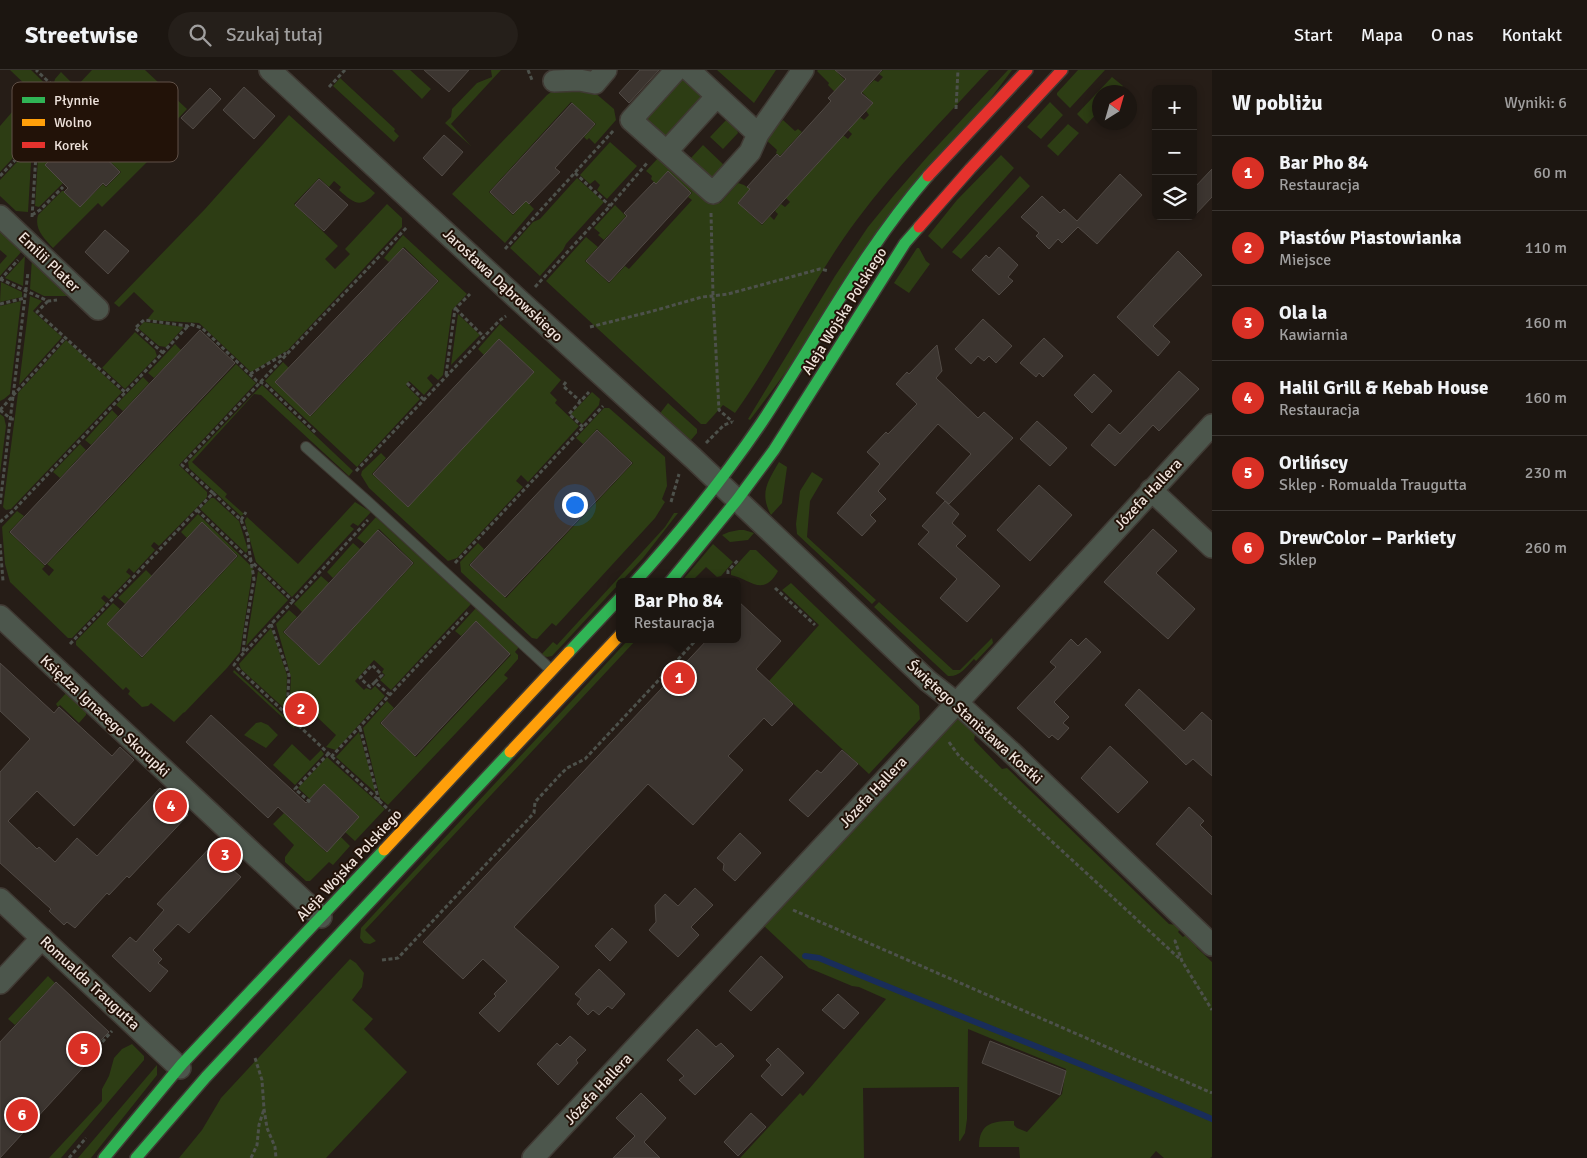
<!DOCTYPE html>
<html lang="pl">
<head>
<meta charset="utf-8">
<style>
  body { margin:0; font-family:Signika,sans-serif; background:#251f1a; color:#f1f3f6 }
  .controls { position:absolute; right:15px; top:15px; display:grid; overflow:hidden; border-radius:8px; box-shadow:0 2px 8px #0003 }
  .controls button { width:45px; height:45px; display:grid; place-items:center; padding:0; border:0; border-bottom:1px solid #3a3531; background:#1c1611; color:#f1f3f6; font:25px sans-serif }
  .compass { position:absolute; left:1092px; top:15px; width:45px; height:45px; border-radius:50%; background:#1c1611; box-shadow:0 2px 8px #0003; rotate:37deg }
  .you { position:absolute; left:574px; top:434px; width:18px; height:18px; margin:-12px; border:4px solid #fff; border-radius:50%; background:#1a73e8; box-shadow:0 0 0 8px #1a73e833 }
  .badge { display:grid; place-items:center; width:32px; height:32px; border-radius:50%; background:#d93025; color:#fff; font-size:16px; font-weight:700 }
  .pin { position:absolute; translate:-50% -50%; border:2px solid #fff; box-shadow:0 1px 5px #0006 }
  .popup { position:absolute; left:616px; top:508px; width:125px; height:65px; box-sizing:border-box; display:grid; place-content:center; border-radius:8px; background:#1c1611; filter:drop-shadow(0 1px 4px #0005); font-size:16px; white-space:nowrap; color:#a09f9f }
  .popup b { font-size:19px; color:#f1f3f6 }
  .popup::after { content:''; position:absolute; left:50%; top:100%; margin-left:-10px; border:10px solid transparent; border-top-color:#1c1611 }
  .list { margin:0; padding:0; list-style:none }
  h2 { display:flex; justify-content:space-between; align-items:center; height:65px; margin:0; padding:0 20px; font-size:21px }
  h2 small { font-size:16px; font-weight:400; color:#a09f9f }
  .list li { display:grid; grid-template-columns:32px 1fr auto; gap:15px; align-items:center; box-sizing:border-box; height:75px; padding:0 20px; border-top:1px solid #3a3531 }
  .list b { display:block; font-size:19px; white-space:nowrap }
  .list p { margin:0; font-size:16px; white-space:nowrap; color:#a09f9f }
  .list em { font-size:16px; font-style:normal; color:#a09f9f }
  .icon { flex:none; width:28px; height:28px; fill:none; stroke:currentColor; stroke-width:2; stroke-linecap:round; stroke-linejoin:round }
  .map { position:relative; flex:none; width:1212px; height:1088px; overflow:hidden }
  header { display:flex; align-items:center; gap:30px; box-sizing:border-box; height:70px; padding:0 25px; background:#1c1611; border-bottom:1px solid #3a3531 }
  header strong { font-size:24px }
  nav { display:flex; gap:28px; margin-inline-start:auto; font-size:18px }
  .search { width:350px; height:45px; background:#251f1a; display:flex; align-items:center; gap:12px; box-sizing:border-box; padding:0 18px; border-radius:28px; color:#a09f9f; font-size:19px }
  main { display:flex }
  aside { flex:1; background:#1c1611 }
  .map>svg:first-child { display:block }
  .green { fill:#2d3d14 }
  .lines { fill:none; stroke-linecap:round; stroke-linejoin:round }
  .stream { stroke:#192d5a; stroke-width:6 }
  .building { fill:#3c3530; stroke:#514a45 }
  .lane-casing { stroke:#403a34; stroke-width:12 }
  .street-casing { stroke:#403a34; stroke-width:24 }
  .fast-casing { stroke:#403a34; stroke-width:14 }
  .slow-casing { stroke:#403a34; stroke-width:14 }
  .jam-casing { stroke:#403a34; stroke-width:14 }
  .path { stroke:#4d514b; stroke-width:3; stroke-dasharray:4 2.5; stroke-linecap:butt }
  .lane { stroke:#4c564c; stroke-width:10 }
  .street { stroke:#4c564c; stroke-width:21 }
  .fast { stroke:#30b455; stroke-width:11 }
  .slow { stroke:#ff9f0a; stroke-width:11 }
  .jam { stroke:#e5322d; stroke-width:11 }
  .labels { text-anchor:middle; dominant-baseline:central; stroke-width:4; stroke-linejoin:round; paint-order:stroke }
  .street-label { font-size:15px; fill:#efe3dc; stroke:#221208 }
  .key { fill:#221208; stroke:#605148; stroke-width:1 }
  .key-label { font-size:14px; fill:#efe3dc }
</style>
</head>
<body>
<header>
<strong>Streetwise</strong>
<div class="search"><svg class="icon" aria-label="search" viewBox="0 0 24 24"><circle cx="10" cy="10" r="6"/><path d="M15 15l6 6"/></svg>Szukaj tutaj</div>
<nav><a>Start</a><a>Mapa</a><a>O nas</a><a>Kontakt</a></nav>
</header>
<main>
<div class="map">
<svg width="1212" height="1088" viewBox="0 0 1212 1088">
  <rect width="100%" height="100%" fill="#261d17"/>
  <path class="green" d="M10,0H31L63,31L62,35L0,102V56L31,20Z
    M92,0H145L187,39L145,84L150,89L102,137L98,133L53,178C44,168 34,159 38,145L62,121H64L80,137L103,114L106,117L121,102L98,80L101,75L86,61L64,83L60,79L45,95L63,113L39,137L35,136L39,72C48,56 66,47 72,29L54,13L55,9L61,2L76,17Z
    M392,0H410L431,19L422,29Z
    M491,0H501L451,54L471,76L445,53L451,47L452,39L477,13L492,7Z
    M717,0H776L754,33Z
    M818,0H838L837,2L847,12L837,24L828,15L829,13L817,1Z
    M883,0H989C944,49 896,97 856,151C811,212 779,281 735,343L723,335L706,354H701L546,211L586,167L598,177L585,191L609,213L625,196L629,199L692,130L688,127L692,123L668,101L656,114L651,109L652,106L646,101L660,86L705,128L720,133L738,113L744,115L750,119L738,133L762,155L770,146L774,150L778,144L775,141L781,134L785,137L790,132L786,128L843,65L848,69L852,64L848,60L860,47L864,50L869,45L866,41L873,33L862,22L874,10L878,12L883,7L879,4Z
    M1008,0H1012L750,350L748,349L835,206L868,157L895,124L928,86Z
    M1078,0H1105L1070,38L1057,25V23Z
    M1112,7L1123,16L1117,22H1100L1099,41L1087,54L1077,44Z
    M340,8L395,59L394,61L399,66L394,72L333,16Z
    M684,8L704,27L667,67H661L640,52L679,9Z
    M562,17L594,22L614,39L616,50L595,74L589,68L587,70L584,67L596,54L571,32L489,122L513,145L526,131L534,139L505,173L452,124L547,25L555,19Z
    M1050,32L1063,45L1041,69L1027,57Z
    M289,45L375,123C361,139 353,133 339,120L341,117L334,111L329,117L319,108L294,134L338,176L325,189L335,199L350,184L345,179L387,134L402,148V157L288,280L251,302L199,253L147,250L154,241L134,222L119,237L114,233L205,139Z
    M728,48L735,53L738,63L723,79L710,67Z
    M783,50L795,61L798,59L802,62L780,86L776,83L777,80L765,69Z
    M1068,54L1079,63L1058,86L1047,76Z
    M610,72L637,96L607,129L597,120L600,115L595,110L590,114L580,105Z
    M703,75L725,96L709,114L686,87L690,89Z
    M32,76L28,142L16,141L0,126V110Z
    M1001,85L1014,98L942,179L928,166L957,130Z
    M1020,106L1030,116L961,189L952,182Z
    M577,108L604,132L566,174L563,180L540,206L510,178L533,152L540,149Z
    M615,135L626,146L604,170L598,165L600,163L594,158Z
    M0,161L22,181L0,206V194L7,186L0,180Z
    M403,165L467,224L452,240L443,305L438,310L431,304L427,308L433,315L424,325L409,311L406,315L420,329L357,397L265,311L283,292L289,298L275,312L311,346L439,211L404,177L389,192L384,188Z
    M917,178H919L926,191L930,194L909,223L894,213Z
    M25,186L23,216L5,208Z
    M32,188L73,226H44L30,219Z
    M1,212L22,222V227L0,232Z
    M30,226L42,231L33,241L62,267L19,315Z
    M21,231L10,324L4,329L0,331V236Z
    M458,244L480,265L451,295Z
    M144,252L184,257L166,277L159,276L138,258Z
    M500,254L561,310L550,323L557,330L555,333L579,356L528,412L521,405L516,411L523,417L457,488L448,491L369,418L361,405L362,401L381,383L386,388L372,404L408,437L534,302L499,269L484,285L478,279Z
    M135,262L155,280L157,286L125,319L102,298Z
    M66,270L122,322L11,439L6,440L3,437L18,323Z
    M175,274L181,280L154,308L148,303Z
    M236,294L256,313L179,395L207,422V427L159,476L154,472L151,476L155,480L134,503L129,498L126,502L131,506L109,529L104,525L101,528L106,533L72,568H68L10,512L5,494L2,457L17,441L24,446L9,462L45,496L42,499L49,506L54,500L47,494Z
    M143,307L149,313L123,341L116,335Z
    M262,315L353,401L349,406L261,325L254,324L192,392L227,424L225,427L244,444L241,446L189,398L188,392Z
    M592,322L600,329L599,335L582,354L571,344Z
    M668,333L697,359V363L691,370L661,345V342Z
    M604,338H609L665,387L667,416L662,429L665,432L655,448L556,556L552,553L537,569L532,568L461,502L460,492L478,473L484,479L469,495L506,528L633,393L597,359L583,374L576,368Z
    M112,340L118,346L91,375L85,370Z
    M0,344L4,347L6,356L0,404Z
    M80,374L86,380L60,408L53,402Z
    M779,392L787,397L782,433L771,445C759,423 768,411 779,392Z
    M812,402L823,409L810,431L807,467L876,530L872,534L797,464L796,454L800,421Z
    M211,428H214L239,451L248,480L246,483L200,439Z
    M355,432L371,442L358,456L353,453L350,456L354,459L292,527L256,492L245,452V450L247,447L298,494Z
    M674,443H678L643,488L552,586L547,587L541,585L553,572L557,575L665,457Z
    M198,444L253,498L240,582L227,598L185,642L183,643L174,652L151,633L148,636L142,637L128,624L130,621L126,617L123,620L76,575V571L113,533L120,539L107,554L142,588L238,486L202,452L187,468L181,462Z
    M376,447L471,534L391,620L380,610L385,605L382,602L384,599L374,590L355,611L364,620L366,618L371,620L375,616L385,626L336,680L326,677L336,665L299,630L292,637L303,648L299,652L289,644L291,607L276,554L289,540L297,547L283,562L319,595L414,493L379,459L365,474L357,468Z
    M739,460H744L754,463L748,470L730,472L722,465L729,462Z
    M353,473L360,479L333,508L327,502Z
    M713,474L733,492L721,506L717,507L706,497L691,512H681Z
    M750,480H756L778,501C763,528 750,509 731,505V501Z
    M146,500L152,506L125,534L118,528Z
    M258,501L288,530L246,576Z
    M321,506L329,513L302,542L294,534Z
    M791,513L919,636L920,649L869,704L769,611L819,555L782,520Z
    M879,532L953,600H960L992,568L993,573L976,591L974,589C966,597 960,607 948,606L874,537Z
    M476,538L519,577L515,582L518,585V589L504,605L508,608L388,735L380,728L363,658L387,631L394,638L380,653L416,687L511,585L476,551L461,566L455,561Z
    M271,558L287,605L286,640L241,599L239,594Z
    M629,569H637L365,860L376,871L370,874L364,873L360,868L361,858Z
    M234,600L295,656L294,658L233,602Z
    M67,622L86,640V645L79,653L60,635L58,637L56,634Z
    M960,649L976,660L974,670L1002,699L1007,698L1169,854L1183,856L1178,862L1183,867L1189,862L1194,870L1197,878L1212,892V1087L1210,1088H1164L1156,1081L1150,1088H1020L1019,1077H979C979,1052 994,1051 1014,1051V1055L1017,1058L1027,1062L1062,1024L1066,999L968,959L967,1049L965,1063L960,1071H959V1017L863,1018L864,1088H740L800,1023L803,1026L886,929L859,917L852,916L809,898L763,855L954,651Z
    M261,652L268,655L278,665L266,678L244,665L256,653Z
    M359,662L376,723L336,687Z
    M292,674L310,691L321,680L324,684L295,715L273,695Z
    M327,687L385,739L355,771L345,762L359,747L324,714L310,729L298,718Z
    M284,743L326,782L341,767L350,776L333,795L329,792L310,811H306L285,792V787L294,775L273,754Z
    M350,889L356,893L364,903L362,917L352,930L373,949L364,959L407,1002L326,1088H179L202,1060L221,1028Z
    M48,906L55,913L15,955L8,949Z
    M132,974L144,986V990L61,1088H49L102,1031V1019L109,1006L114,988L122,979Z
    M157,995V1005L91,1088H78Z"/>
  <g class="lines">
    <path class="stream" d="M805,886L819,888C949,943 1082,993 1212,1049"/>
  </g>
  <path class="building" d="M424,0H469L449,22Z
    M640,0H659L629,33L619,23Z
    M835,0H882L861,23L873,33L762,154L738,133L750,119L747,117L777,84L780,87L831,31L828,28L846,9Z
    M244,17L275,46L254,69L223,40Z
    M210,18L221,29L193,59L181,48Z
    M572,33L595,54L555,98L560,102L529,134L526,131L513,144L490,122Z
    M87,61L101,75L97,80L120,102L106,116L103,113L80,137L64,122L68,118L45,95L60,80L64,83Z
    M444,65L463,82L442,106L423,88Z
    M1212,99V127L1193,147V119Z
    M668,101L691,123L609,212L586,191L627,146L624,143L654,112L656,114Z
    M1120,104L1142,125L1097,174L1078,157L1062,173L1058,169L1049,179L1036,166L1039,163L1021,147L1042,126L1060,143L1064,139L1077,151Z
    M319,109L348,135L324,161L295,135Z
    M105,160L129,181L108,204L85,182Z
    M999,177L1018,195L1008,207L1013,211L999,225L972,200L986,185L989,188Z
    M403,178L438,211L310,346L275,312Z
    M1178,181L1202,205L1153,256L1170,272L1158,286L1117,247Z
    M983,249L1012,276L996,293L989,286L984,291L978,286L971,294L955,279Z
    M200,260L235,293L45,495L10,462Z
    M1044,268L1063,286L1043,307L1039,303L1036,307L1020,293Z
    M499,269L534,302L408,437L373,404Z
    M937,275L942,301L936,308L978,348L984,342L1013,368L949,434L936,423L971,384L938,354L878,421L886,429L870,445L876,451L862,466L837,443L880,394L867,382L886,362L888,364L917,334L896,314L907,302L909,304Z
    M1179,301L1199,319L1159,361L1153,355L1115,396L1091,375L1109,354L1120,364Z
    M1094,304L1112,321L1092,343L1074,325Z
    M1037,351L1067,378L1050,396L1020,369Z
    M597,360L632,393L505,527L470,495Z
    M1039,415L1072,445L1030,491L997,460Z
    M945,431L959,444L952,453L966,466L956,476L1000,516L967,552L940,528L957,509L918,474L929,462L922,456Z
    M202,452L237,486L142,587L107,554Z
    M1153,459L1177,481L1156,503L1195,539L1168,569L1104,512Z
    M378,460L413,493L319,595L284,562Z
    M738,531L781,571L756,599L793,634L772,656L764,648L728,686L743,700L693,755L648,714L514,857L559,897L499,962L479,943L496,926L494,924L507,911L483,889L463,909L423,872L708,569H738Z
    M476,551L510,584L415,686L381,653Z
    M1086,568L1101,582L1054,632L1069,647L1063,653L1069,658L1058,670L1052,665L1049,668L1017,638L1056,597L1050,592L1071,569L1078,576Z
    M0,593L54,643L59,637L112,686L120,677L134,690L74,756L37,721L8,751L37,779L39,777L55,792L77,768L97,786L160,718L188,745L129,808L127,806L109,825L107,823L75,858L67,852L64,855L49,841L51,839L0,793V702L30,669L0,641Z
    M1139,619L1184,661L1202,642L1212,651V706L1193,689L1186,695L1125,635Z
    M211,645L306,733L324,714L359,747L327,782L278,737L268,748L186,672Z
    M1110,676L1148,712L1118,743L1081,708Z
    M842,680L858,694L808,747L789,730L817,700L821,703Z
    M1189,737L1204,751L1200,755L1212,767V825L1156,774Z
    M740,763L761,783L735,811L723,800L724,794L717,788Z
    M216,771L239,793L233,800L241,807L189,863L178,854L153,880L162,889L158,893L168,901L150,922L112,886L130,867L136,872L164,840L157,834Z
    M695,818L713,835L691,857L699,865L678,887L649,860L656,852L655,835L665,824L678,836Z
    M612,858L627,872L610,891L595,876Z
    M761,886L783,907L751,941L729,921Z
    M599,899L625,924L612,939L608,936L599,945L593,940L588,945L577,934L581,929L575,924Z
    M56,912L109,962L96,975L100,979L0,1088V972Z
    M838,924L859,943L844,959L822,940Z
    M697,959L716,977L721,973L734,986L695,1025L679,1010L684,1006L667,990Z
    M570,966L586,980L576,990L578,993L558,1015L537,994L557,973L560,976Z
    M990,971L1066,1001L1060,1025L982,993Z
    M778,978L804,1003L782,1026L761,1006L771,995L766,990Z
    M641,1023L666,1048L644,1072L660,1088H613L635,1066L616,1048Z
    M751,1043L766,1057L738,1086L724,1072Z"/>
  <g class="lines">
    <g class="lane-casing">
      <path id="lane" d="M306,377L367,431L550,599"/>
    </g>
    <g class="street-casing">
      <path id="street" d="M270,0L521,232L693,388L928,611L964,639L1011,682L1212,875
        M676,0L631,50L713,123L750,82L758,64L803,0
        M689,0L758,64
        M554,11L579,10L595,13L606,0
        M667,81L717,26
        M0,146L98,239
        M1151,420L1212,477
        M0,546L321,847
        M0,829L180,998
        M0,913L42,868
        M533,1088L981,607L1212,355"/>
    </g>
    <g class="fast-casing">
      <path id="fast" d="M635,512C681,461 724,408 762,352C817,269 863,181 928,106
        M670,512L737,430L774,380L905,173L919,157
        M569,582L620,528
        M104,1088L182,994L384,780
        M136,1088L206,1007L510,682"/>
    </g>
    <g class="slow-casing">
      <path id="slow" d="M510,682L620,565
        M384,780L569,582"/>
    </g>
    <g class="jam-casing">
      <path id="jam" d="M928,106L1027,0
        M919,157L970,99L1062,0"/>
    </g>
    <path class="path" d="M528,0L532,10
      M329,17L345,0
      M956,39L958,0
      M575,103L610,136
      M0,106L65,38L67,29L36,0
      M711,143L713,225L719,340L733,352
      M32,145L40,140L63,117
      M32,147L37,69
      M505,179L614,60
      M0,209L48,231L57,230
      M0,210L18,190
      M535,217L610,136L648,92
      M48,231L37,242L126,323
      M0,234L25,228
      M456,239L484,267
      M590,257L653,241L702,227L728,224L820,199L829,201
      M163,283L135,258L144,250L188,256L190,254L202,258L257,311L265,314L317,364
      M250,304L286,283
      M446,305L455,239L470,224
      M566,312L563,316L580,331
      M407,313L424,330
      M0,340L66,267
      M0,340L11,349H14
      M583,357L569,344L589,322
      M706,373L724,355L732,352
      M356,401L499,251L506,246
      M213,423L241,450L248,466L249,479L254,509L245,562L243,583
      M671,432L679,404
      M0,434L28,202
      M197,440L293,531L368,450
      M241,450L246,442
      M0,452L13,441L188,256
      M0,474L3,511
      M455,493L603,336
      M728,504V501L739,489
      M775,518L815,555
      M293,531L239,588L234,595L390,741
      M271,554L289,605L287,644
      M70,574L213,423L182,395L407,157
      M375,612L370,617L360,608L372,595L382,605L375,612L390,625
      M360,658L379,731
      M949,672L959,686L1182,891
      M331,687L468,542
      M310,732L295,719L328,684
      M793,840L1212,1023
      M1176,870L1175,871L1182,891L1212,940
      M382,890L398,888L534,743L535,732L560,705L567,698L585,689L697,569
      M98,977L112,961
      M255,988L262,1010L264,1039L267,1058L275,1077L276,1088
      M69,1088L86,1068
      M251,1088L257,1075L259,1055L264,1039"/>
    <use href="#lane" class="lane"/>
    <use href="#street" class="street"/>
    <use href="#fast" class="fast"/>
    <use href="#slow" class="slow"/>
    <use href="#jam" class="jam"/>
  </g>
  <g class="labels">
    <g class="street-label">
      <text transform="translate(49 192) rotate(44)">Emilii Plater</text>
      <text transform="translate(503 215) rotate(43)">Jarosława Dąbrowskiego</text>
      <text transform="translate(844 241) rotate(-58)">Aleja Wojska Polskiego</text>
      <text transform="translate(1148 424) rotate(-47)">Józefa Hallera</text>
      <text transform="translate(105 646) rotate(43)">Księdza Ignacego Skorupki</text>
      <text transform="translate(975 652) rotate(42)">Świętego Stanisława Kostki</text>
      <text transform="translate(873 722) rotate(-47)">Józefa Hallera</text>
      <text transform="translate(349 795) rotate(-47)">Aleja Wojska Polskiego</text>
      <text transform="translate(90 913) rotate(43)">Romualda Traugutta</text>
      <text transform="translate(598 1019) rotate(-47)">Józefa Hallera</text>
    </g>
  </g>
  <rect x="12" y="12" width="166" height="80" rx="8" class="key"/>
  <rect x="22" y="27" width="23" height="6" fill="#30b455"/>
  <rect x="22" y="49" width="23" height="7" fill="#ff9f0a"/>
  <rect x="22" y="72" width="23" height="6" fill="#e5322d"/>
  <g class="key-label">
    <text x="54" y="35">Płynnie</text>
    <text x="54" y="57">Wolno</text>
    <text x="54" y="80">Korek</text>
  </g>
</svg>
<div class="controls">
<button>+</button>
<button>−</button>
<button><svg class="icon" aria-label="layers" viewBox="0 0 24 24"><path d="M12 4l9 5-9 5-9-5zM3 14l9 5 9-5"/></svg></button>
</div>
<svg class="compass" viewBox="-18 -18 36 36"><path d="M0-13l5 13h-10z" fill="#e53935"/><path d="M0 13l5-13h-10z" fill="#a09f9f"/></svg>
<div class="you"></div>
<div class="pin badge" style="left:679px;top:608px">1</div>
<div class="popup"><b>Bar Pho 84</b>Restauracja</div>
<div class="pin badge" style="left:301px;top:639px">2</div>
<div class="pin badge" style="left:225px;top:785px">3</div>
<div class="pin badge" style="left:171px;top:736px">4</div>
<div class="pin badge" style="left:84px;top:979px">5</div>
<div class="pin badge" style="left:22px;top:1045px">6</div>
</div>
<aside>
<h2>W pobliżu<small>Wyniki: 6</small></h2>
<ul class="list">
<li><span class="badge">1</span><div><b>Bar Pho 84</b><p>Restauracja</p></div><em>60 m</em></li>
<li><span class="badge">2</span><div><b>Piastów Piastowianka</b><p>Miejsce</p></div><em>110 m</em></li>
<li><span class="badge">3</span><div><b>Ola la</b><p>Kawiarnia</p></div><em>160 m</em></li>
<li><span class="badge">4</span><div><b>Halil Grill &amp; Kebab House</b><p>Restauracja</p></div><em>160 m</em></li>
<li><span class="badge">5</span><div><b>Orlińscy</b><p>Sklep · Romualda Traugutta</p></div><em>230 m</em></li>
<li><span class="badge">6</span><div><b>DrewColor – Parkiety</b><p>Sklep</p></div><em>260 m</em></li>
</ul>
</aside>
</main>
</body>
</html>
